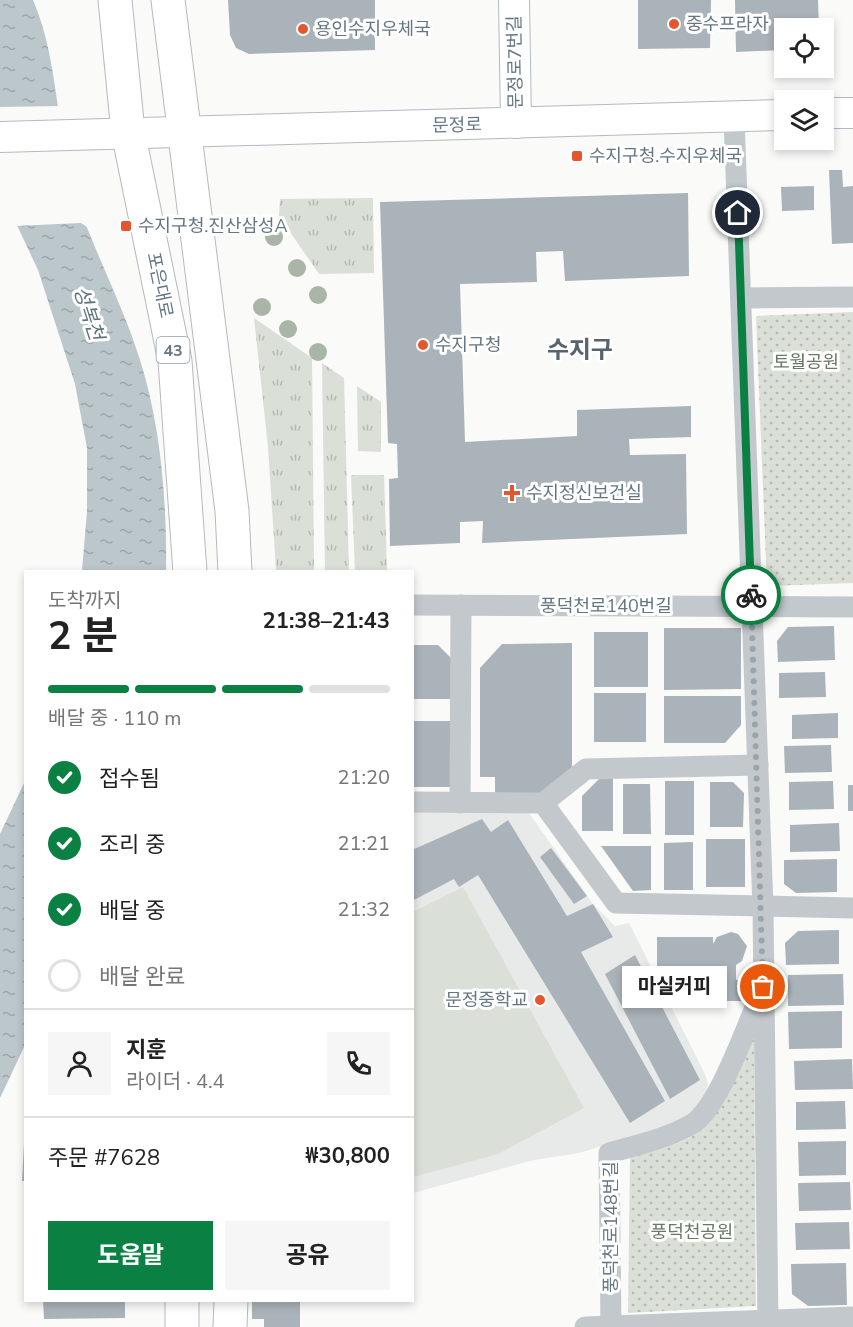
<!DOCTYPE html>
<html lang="ko">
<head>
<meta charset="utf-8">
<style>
	:root { --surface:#fff; --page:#f6f6f6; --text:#222; --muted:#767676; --line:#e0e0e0; --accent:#0b8043 }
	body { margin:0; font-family:"Nunito Sans","Noto Sans KR",sans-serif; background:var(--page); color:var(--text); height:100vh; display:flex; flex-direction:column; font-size:22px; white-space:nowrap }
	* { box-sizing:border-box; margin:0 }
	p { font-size:20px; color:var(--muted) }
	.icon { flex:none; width:33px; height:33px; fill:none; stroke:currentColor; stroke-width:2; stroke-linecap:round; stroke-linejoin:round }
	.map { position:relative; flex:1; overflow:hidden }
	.drawer { position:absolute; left:24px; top:570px; width:390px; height:732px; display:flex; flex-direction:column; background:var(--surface); border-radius:0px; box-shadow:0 3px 9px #0003 }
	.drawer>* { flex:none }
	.fabs { position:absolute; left:774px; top:18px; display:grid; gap:12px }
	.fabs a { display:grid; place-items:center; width:60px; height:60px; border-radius:0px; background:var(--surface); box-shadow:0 3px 9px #0003; font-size:30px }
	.pin { position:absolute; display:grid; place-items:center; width:51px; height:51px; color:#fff; margin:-26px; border:3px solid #fff; border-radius:50%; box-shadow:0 2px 6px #0007 }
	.courier { position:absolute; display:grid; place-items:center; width:60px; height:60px; margin:-30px; border:4px solid #0b8043; border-radius:50%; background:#fff; color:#222; box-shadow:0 2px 8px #0007 }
	.bubble { position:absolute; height:42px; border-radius:0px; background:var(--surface); box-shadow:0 3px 9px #0003; font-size:20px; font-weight:700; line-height:42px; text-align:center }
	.head em { font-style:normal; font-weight:700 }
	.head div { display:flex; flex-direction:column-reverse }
	.head { display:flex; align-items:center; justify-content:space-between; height:102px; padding:0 24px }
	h1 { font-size:39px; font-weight:700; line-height:45px }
	.bar { display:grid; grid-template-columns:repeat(4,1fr); gap:9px 6px; align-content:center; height:72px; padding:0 24px }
	.bar i { height:8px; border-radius:4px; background:var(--line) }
	.bar .active { background:var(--accent) }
	.bar p { grid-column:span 4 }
	.line { display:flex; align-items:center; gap:15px; padding:0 24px; border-top:2px solid var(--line) }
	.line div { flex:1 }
	.round { display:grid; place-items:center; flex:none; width:63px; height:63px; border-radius:0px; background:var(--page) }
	ol { padding:0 24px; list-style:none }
	li { display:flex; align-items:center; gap:18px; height:66px }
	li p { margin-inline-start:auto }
	li .icon { padding:6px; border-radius:50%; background:var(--accent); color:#fff; stroke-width:4 }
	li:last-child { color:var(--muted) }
	li i { width:33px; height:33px; border:3px solid var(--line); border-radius:50% }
	.primary-button { display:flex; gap:12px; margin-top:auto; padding:12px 24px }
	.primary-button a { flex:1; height:69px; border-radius:0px; background:var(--accent); color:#fff; font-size:24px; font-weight:700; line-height:69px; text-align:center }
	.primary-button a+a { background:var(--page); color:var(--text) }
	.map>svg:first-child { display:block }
	.built { fill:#e8e9e9 }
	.grass { fill:url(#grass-tufts) }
	.park { fill:url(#park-dots) }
	.garden { fill:#dadfd7 }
	.water { fill:url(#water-ripples) }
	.pier { fill:#fafaf8 }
	.building { fill:#aab3b9 }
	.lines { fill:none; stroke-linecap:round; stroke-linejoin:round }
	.secondary-casing { stroke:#b3babf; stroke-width:32 }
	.primary-casing { stroke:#b5babe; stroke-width:35 }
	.street { stroke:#c3c8cc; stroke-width:21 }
	.secondary { stroke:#fff; stroke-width:30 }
	.primary { stroke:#fff; stroke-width:33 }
	.tree { fill:#aab4a7 }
	.done { stroke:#99a4ac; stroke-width:6; stroke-dasharray:0 10.8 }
	.route { stroke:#0b8043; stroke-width:8 }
	.poi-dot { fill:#e4572e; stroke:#fff; stroke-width:2 }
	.labels { text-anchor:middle; stroke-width:6; stroke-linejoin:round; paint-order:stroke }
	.shield { fill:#fff; stroke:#939fa8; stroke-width:1.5 }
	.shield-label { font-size:16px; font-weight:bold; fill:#657683 }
	.poi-label { font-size:18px; fill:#657683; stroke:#fff; text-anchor:start }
	.street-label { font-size:18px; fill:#657683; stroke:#fff }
	.park-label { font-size:18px; fill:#687a64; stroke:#fff }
	.water-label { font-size:20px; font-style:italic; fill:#60757c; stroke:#fff }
	.district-label { font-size:24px; font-weight:bold; fill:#57646e; stroke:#fff }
</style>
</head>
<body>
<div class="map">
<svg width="853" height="1327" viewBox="0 0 853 1327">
	<defs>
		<pattern id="grass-tufts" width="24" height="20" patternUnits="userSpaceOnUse" patternTransform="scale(1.5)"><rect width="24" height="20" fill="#dadfd7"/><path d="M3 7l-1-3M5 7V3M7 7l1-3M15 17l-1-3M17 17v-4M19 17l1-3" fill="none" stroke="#b4b9b4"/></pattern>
		<pattern id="park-dots" width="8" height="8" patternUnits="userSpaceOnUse" patternTransform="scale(1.5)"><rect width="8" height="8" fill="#dadfd7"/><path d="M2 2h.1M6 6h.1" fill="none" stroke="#b4b9b4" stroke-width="1.8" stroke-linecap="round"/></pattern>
		<pattern id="water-ripples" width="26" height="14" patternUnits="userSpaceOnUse" patternTransform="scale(1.5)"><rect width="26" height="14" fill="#bbc7cb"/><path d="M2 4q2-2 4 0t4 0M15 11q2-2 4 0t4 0" fill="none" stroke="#9ca6aa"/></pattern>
	</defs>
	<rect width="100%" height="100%" fill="#fafaf8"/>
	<polygon class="built" points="525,807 593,904 615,926 629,923 705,1074 708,1085 702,1103 673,1125 579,1153 534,1160 413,1193 413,811"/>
	<g class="grass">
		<polygon points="373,198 374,273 319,274 279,216 280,199"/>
		<polygon points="254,318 312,358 314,571 276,570 268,447"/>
		<polygon points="322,363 344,378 349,571 325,571"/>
		<polygon points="357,386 381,402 381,452 358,451"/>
		<polygon points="351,475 384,475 387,571 355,571"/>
	</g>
	<g class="park">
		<polygon points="853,312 853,583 767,586 756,316"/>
		<path d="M754,1029L756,1306L628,1313L630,1158C652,1151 680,1146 699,1132C724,1114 741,1057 754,1029Z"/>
	</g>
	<polygon class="garden" points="463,887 584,1108 498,1154 413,1177 413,912"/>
	<g class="water">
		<path d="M0,0H33C60,62 55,136 77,200C95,254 123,305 140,360C161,426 167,503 166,571H82L87,511V448L75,384L38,270L0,189Z"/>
		<polygon points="25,781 25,1045 0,1098 0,834"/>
	</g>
	<polygon class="pier" points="61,106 79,198 94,232 81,223 15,226 0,195 0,107"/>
	<g class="building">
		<polygon points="228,0 375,0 375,50 249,54 236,48 230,35"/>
		<polygon points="638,0 711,0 710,48 638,49"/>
		<polygon points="735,0 818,0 819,28 784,28 784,50 736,52"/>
		<polygon points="829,170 842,170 843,187 853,186 853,243 832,244"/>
		<polygon points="814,186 814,210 782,211 781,187"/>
		<polygon points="688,193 689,276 565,281 563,251 536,252 537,282 460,284 465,442 577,436 577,410 691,406 691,437 629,439 630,455 686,454 687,534 482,543 483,521 460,522 460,543 390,546 389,479 398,478 397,444 388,443 380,202"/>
		<polygon points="834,626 835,660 778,662 777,641 788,627"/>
		<polygon points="664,628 741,628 741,689 664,690"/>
		<rect x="594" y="632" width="54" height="55"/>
		<polygon points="572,643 572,769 549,794 495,794 495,777 480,777 480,668 502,644"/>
		<polygon points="412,645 438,645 453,660 453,699 412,699"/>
		<polygon points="825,672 826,697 779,698 779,673"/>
		<rect x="594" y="693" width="52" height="49"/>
		<polygon points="664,696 741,696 741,725 725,743 664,743"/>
		<polygon points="838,713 838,738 792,739 792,715"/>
		<rect x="412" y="721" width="39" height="66"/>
		<polygon points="831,745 832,772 785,773 784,746"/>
		<polygon points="613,778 613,831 582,831 582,796 599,779"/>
		<rect x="665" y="781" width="29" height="54"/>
		<polygon points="833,781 834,809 789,810 789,782"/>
		<polygon points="710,782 733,782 744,793 743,827 710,827"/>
		<polygon points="623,784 650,784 651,834 623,834"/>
		<rect x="848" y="785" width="5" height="26"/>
		<polygon points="482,819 491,832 508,820 567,916 593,904 613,937 581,952 665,1101 630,1123 478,875 459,887 454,879 412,901 412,850"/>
		<polygon points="839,823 840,851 790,852 790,825"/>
		<rect x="706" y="839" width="39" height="48"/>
		<polygon points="693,842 693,890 664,890 664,843"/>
		<polygon points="601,846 651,846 651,890 633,891"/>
		<polygon points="551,848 587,896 574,904 540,857"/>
		<polygon points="837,859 837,892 796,893 784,884 784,860"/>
		<polygon points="839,930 839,964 786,965 785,943 798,931"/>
		<polygon points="731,932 738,934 747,946 742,961 736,965 736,980 745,980 745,1001 708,1001 708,982 657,983 657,937 713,937 713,944 717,937"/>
		<polygon points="635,955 700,1080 670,1099 605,974"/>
		<polygon points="843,974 844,1005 788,1006 788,975"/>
		<polygon points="842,1011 842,1048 789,1049 788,1012"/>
		<polygon points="852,1059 853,1089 795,1090 794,1061"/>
		<polygon points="845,1101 846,1129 796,1130 796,1102"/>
		<polygon points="846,1141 846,1175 799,1176 798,1142"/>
		<polygon points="24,1144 26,1144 26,1181 22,1181"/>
		<polygon points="850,1182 851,1210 799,1211 798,1183"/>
		<polygon points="849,1222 850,1249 796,1250 795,1223"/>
		<polygon points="846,1263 847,1305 808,1306 792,1294 791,1264"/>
		<polygon points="43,1300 125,1300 125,1318 44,1319"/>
		<polygon points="252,1300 300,1300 300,1327 264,1327 264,1319 252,1319"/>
	</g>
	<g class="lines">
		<g class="secondary-casing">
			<g id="secondary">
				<polyline points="514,0 516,123"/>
				<polyline points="824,113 853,113"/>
				<polyline points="0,137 784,115"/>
			</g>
		</g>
		<g class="primary-casing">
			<g id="primary">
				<polyline points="115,0 128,132 175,361 190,572"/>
				<polyline points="168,0 232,511 235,572"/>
				<polyline points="182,1327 182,1300"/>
				<polyline points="230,1327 231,1300"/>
			</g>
		</g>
		<g class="street">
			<polyline points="734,118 763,908 768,1327"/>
			<polyline points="741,298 853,297"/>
			<polyline points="412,605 853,607"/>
			<polyline points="412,802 543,803 616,903 853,908"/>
			<polyline points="460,803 461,605"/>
			<polyline points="543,803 586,769 758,765"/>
			<polyline points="585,1327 853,1317"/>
			<path d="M611,1327L609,1153C637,1145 667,1139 692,1124C719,1108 747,1024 761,994"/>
		</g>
		<use href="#secondary" class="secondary"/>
		<use href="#primary" class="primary"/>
	</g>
	<g class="tree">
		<circle cx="274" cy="237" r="9"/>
		<circle cx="297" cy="268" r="9"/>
		<circle cx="318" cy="295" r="9"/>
		<circle cx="262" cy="307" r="9"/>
		<circle cx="288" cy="329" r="9"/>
		<circle cx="318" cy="352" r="9"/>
	</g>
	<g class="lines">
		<polyline class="done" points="751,595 763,987"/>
		<polyline class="route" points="738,213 751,595"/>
	</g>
	<g class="poi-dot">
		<circle cx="674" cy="24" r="6"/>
		<circle cx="303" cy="29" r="6"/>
		<rect x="571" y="150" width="12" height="12" rx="3"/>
		<rect x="120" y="220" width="12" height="12" rx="3"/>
		<circle cx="423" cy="345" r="6"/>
		<path d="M509 484h6v6h6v6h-6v6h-6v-6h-6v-6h6z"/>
		<circle cx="540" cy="1000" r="6"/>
	</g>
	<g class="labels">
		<rect class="shield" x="156.5" y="337" width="33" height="26" rx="4.5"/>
		<g class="shield-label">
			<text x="173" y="356">43</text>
		</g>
		<g class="poi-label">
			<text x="686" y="30">중수프라자</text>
			<text x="315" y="35">용인수지우체국</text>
			<text x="589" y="162">수지구청.수지우체국</text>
			<text x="138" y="232">수지구청.진산삼성A</text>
			<text x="435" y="351">수지구청</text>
			<text x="526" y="499">수지정신보건실</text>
			<text x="528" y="1006" text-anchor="end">문정중학교</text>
		</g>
		<g class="street-label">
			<text transform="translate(515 62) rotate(-91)" y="6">문정로7번길</text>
			<text transform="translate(457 125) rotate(-1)" y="6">문정로</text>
			<text transform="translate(160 285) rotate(78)" y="6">포은대로</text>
			<text x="606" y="612">풍덕천로140번길</text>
			<text transform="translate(611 1227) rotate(-90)" y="6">풍덕천로148번길</text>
		</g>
		<g class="park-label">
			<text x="806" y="368">토월공원</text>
			<text x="692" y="1238">풍덕천공원</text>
		</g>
		<g class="water-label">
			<text transform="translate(89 313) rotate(72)" y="7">성복천</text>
		</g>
		<g class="district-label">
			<text x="580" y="358">수지구</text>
		</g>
	</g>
</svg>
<div class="fabs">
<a><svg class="icon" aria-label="locate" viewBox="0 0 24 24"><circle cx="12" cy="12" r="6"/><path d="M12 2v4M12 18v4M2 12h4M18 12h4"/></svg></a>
<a><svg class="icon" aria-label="layers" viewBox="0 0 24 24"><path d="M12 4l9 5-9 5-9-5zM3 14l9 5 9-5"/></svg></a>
</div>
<div class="pin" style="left:763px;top:987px;background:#ea580c"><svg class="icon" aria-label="bag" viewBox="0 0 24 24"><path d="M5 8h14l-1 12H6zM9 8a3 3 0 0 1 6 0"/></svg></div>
<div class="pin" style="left:738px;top:213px;background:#1f2937"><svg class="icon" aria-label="home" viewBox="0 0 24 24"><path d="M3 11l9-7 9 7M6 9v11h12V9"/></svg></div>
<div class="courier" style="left:751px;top:595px"><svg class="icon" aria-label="bike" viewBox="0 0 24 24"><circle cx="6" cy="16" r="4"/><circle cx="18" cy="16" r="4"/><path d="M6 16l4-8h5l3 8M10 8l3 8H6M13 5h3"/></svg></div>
<div class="bubble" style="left:622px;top:966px;width:105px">마실커피</div>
<section class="drawer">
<div class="head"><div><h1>2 분</h1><p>도착까지</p></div><em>21:38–21:43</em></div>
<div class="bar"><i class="active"></i><i class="active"></i><i class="active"></i><i></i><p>배달 중 · 110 m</p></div>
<ol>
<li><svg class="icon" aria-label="check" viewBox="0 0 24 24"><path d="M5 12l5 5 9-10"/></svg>접수됨<p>21:20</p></li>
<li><svg class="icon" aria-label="check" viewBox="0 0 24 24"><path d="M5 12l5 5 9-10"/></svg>조리 중<p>21:21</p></li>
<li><svg class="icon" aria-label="check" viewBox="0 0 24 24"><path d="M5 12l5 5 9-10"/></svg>배달 중<p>21:32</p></li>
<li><i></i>배달 완료</li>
</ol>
<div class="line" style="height:108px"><a class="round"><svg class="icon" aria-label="person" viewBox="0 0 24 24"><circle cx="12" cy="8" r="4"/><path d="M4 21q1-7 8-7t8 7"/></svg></a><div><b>지훈</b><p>라이더 · 4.4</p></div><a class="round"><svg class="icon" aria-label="phone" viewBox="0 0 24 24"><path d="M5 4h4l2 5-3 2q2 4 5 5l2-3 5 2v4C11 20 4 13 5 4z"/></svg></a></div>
<div class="line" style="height:78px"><div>주문 #7628</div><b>₩30,800</b></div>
<div class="primary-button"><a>도움말</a><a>공유</a></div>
</section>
</div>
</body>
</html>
